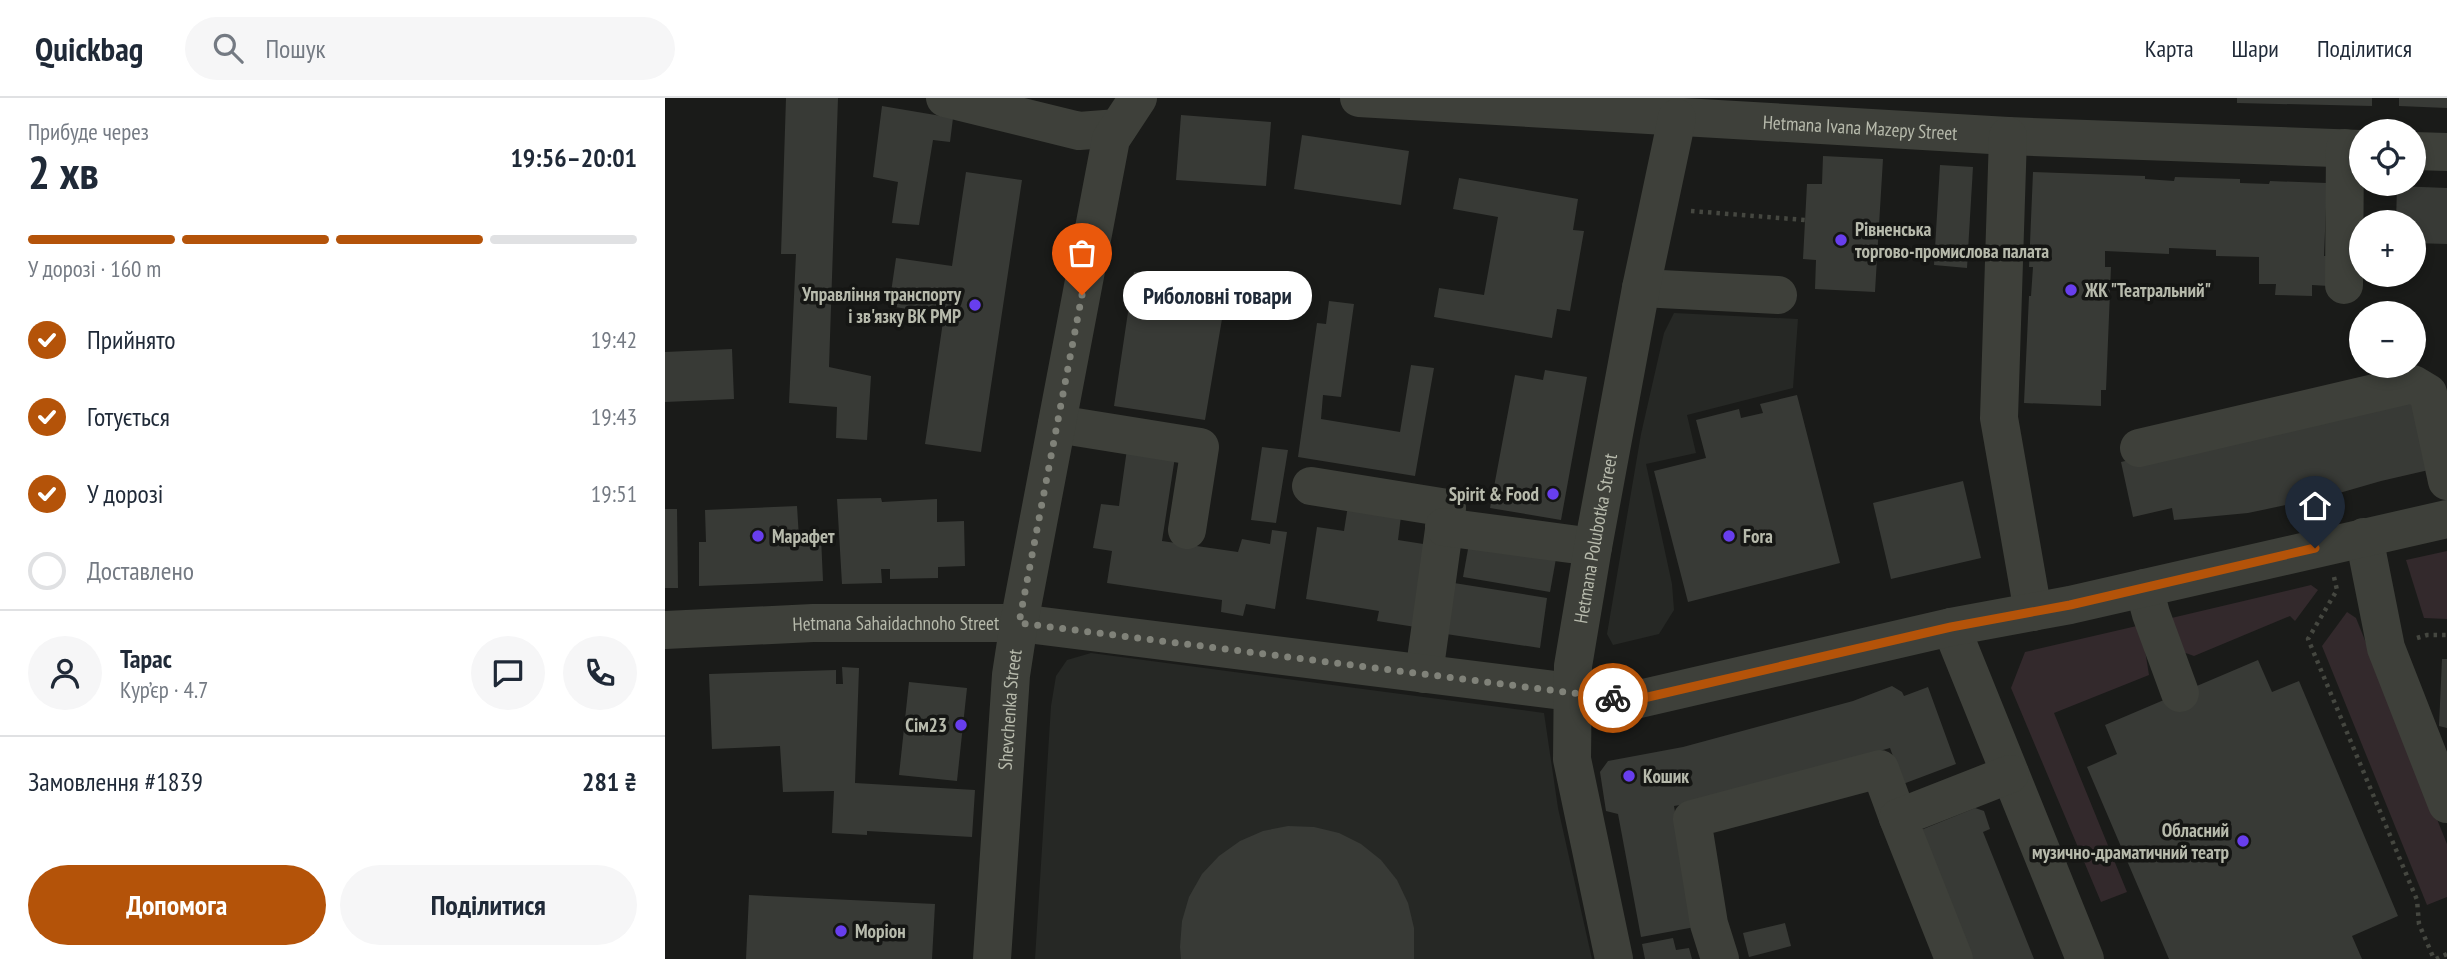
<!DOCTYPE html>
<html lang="uk">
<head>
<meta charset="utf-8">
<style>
	:root { --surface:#fff; --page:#f6f6f7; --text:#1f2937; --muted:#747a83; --line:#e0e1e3; --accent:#b45309 }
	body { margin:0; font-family:"PT Sans Narrow",sans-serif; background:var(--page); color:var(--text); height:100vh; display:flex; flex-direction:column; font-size:26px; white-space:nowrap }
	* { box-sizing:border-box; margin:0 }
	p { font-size:23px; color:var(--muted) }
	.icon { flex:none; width:38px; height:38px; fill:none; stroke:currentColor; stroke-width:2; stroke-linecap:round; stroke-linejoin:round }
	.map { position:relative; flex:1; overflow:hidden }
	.details { display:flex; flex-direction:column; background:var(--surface); width:665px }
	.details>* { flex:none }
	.fabs { position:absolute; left:1684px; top:21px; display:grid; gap:14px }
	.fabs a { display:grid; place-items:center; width:77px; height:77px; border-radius:50%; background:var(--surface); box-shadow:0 4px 10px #0003; font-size:35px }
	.pin { position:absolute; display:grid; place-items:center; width:60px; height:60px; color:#fff; margin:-72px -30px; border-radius:50% 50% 50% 0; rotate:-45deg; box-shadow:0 0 7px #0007 }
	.pin .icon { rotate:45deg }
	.courier { position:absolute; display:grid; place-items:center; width:70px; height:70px; margin:-35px; border:5px solid #b45309; border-radius:50%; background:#fff; color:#222; box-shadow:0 2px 9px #0007 }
	.bubble { position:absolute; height:49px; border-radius:24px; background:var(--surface); box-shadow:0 4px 10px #0003; font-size:23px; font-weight:800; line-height:49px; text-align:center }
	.head em { font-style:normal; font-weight:800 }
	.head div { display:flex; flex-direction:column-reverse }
	.head { display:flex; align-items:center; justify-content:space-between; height:119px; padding:0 28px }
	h1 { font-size:46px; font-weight:800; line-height:52px }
	.bar { display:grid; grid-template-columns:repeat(4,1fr); gap:10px 7px; align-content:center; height:84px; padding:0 28px }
	.bar i { height:9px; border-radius:5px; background:var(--line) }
	.bar .selected { background:var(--accent) }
	.bar p { grid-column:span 4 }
	.line { display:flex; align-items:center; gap:18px; padding:0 28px; border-top:2px solid var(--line) }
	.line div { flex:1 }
	.round { display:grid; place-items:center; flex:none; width:74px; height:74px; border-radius:37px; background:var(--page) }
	ol { padding:0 28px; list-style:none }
	li { display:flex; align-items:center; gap:21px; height:77px }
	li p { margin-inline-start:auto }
	li .icon { padding:7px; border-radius:50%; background:var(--accent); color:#fff; stroke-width:4 }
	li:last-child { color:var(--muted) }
	li i { width:38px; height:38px; border:4px solid var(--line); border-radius:50% }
	.button { display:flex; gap:14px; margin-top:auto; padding:14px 28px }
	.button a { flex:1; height:80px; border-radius:42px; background:var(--accent); color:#fff; font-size:28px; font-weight:800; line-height:80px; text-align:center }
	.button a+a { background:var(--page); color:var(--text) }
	header { display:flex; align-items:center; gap:42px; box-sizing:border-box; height:98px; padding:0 35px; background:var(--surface); border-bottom:2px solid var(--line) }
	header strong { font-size:33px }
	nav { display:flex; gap:38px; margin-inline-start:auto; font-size:24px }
	.search { width:490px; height:63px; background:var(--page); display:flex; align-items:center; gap:18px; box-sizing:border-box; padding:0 24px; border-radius:38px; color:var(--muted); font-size:26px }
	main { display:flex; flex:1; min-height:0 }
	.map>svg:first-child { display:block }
	.built { fill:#262825 }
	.green { fill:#33292c }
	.building { fill:#383a36 }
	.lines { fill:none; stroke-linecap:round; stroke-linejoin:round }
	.path { stroke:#454740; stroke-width:4.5; stroke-dasharray:3.5 5; stroke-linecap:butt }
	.minor { stroke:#3e403a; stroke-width:38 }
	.done { stroke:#808279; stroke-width:7; stroke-dasharray:0 12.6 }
	.route { stroke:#b45309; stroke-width:9 }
	.poi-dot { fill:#683eee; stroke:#151614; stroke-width:2.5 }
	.labels { text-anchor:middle; stroke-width:7; stroke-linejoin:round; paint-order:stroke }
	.street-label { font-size:19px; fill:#b7baac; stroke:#151614 }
	.poi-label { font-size:19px; font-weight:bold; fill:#b7baac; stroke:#151614; text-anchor:start }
</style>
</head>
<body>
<header>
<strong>Quickbag</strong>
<div class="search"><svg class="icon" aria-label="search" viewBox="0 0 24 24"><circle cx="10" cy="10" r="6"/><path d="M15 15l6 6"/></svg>Пошук</div>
<nav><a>Карта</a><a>Шари</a><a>Поділитися</a></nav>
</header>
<main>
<section class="details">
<div class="head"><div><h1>2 хв</h1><p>Прибуде через</p></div><em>19:56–20:01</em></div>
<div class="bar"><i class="selected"></i><i class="selected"></i><i class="selected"></i><i></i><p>У дорозі · 160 m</p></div>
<ol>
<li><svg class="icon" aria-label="check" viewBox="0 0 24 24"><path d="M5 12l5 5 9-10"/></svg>Прийнято<p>19:42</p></li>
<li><svg class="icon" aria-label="check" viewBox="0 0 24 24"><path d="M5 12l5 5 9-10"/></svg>Готується<p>19:43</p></li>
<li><svg class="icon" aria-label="check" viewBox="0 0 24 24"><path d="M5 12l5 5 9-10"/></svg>У дорозі<p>19:51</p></li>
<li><i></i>Доставлено</li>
</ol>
<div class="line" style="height:126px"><a class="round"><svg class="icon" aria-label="person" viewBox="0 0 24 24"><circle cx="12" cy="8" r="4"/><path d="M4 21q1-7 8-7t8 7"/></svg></a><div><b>Тарас</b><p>Кур’єр · 4.7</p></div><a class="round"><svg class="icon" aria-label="chat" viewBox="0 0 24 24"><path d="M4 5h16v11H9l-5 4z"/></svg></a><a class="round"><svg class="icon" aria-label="phone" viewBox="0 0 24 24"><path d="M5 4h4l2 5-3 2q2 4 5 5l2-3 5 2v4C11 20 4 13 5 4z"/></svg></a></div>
<div class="line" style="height:91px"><div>Замовлення #1839</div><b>281 ₴</b></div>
<div class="button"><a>Допомога</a><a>Поділитися</a></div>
</section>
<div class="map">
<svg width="1782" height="861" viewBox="0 0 1782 861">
	<rect width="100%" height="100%" fill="#1a1b19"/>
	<g class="built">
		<polygon points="1009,215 1133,221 1128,290 1022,317 1031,355 981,366 1007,486 1009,512 994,536 948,547 942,536 976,336 999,235"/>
		<polygon points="426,555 879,615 893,710 927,861 370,861 386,608 391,578 402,562"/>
	</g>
	<g class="green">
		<polygon points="1782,453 1782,521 1759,520 1741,462"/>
		<polygon points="1646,487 1653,492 1630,523 1625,518 1529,558 1515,553 1498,522"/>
		<polygon points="1682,514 1691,520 1782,746 1782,799 1762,807 1657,548"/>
		<polygon points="1476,527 1484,577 1389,615 1462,794 1436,804 1346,590 1360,554"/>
	</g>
	<g class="building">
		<polygon points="121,0 173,0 164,269 206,278 202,342 171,340 172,309 124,305 131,156 116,156"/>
		<polygon points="1572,0 1707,0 1707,8 1572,5"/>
		<polygon points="1734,0 1782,0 1782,10 1734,8"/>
		<polygon points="217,8 288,20 285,44 268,42 254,127 227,125 233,84 208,79"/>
		<polygon points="516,17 606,24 601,88 511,82"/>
		<polygon points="637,37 744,53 736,107 629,91"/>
		<polygon points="1158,58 1218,61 1210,194 1150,191 1151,162 1138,161 1142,86 1157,86"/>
		<polygon points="1275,67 1308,69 1302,170 1269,167"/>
		<polygon points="301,74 357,82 316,354 260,346 279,217 224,208 231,160 287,168"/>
		<polygon points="1368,74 1480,78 1480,81 1509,83 1510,79 1575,81 1575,85 1604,86 1605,83 1662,85 1659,158 1666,158 1664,188 1647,187 1647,198 1610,197 1611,186 1594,186 1594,159 1551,158 1551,152 1504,150 1504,156 1440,153 1440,169 1446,169 1441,292 1436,292 1436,308 1359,305 1364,198 1366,198 1368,169 1364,169"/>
		<polygon points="794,80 913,101 908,132 919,133 905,213 892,211 887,240 769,219 774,190 819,197 833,119 788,111"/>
		<polygon points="1732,88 1782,90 1782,146 1748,145 1748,124 1731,124"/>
		<polygon points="469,174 525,182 521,209 558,215 540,322 449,308"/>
		<polygon points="664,203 689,206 676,299 658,297 656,321 735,334 746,267 769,270 750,378 633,359 652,225 661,226"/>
		<polygon points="67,251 69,301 0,304 0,254"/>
		<polygon points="880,272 922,279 896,422 825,410 850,277 878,282"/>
		<polygon points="1750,296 1768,371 1716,383 1664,398 1583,415 1509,422 1507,410 1468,419 1456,364"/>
		<polygon points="1132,297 1175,465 1023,504 989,373 1041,360 1031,322 1074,311 1076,320 1098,315 1095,306"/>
		<polygon points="597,349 623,352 611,425 586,422"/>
		<polygon points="462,351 510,359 497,443 573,454 577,441 605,446 607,432 622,434 610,511 581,506 578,518 556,514 557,502 442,485 447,453 428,450 436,406 454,408"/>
		<polygon points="1298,383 1316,460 1226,481 1208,405"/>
		<polygon points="216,400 217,404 272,401 272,424 299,423 300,468 273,469 273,480 225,481 225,471 216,471 217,485 177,486 172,401"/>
		<polygon points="684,401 737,410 733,442 771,448 757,530 712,523 714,513 641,501 652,429 679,433"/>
		<polygon points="132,408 134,440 156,439 158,483 34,488 34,444 41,444 40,412"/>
		<polygon points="0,411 12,411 13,490 0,490"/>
		<polygon points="805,440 892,455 885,494 798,479"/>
		<polygon points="789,485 882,500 875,550 781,536"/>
		<polygon points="1777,561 1782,561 1782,630 1774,628"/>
		<polygon points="1593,562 1607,594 1634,583 1733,818 1687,838 1697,861 1504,861 1422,669 1452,656 1440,627"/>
		<polygon points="177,569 194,570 190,685 310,692 307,739 202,733 202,737 167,735 169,693 118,694 115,648 47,651 44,576 171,572 171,586 178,586"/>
		<polygon points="244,584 302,590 292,683 234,677"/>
		<polygon points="1227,588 1237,594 1239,598 1263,589 1291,666 1238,686 1225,650 1044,702 1009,708 1030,829 976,839 953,716 941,713 935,674 943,663 1018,649 1188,603"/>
		<polygon points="1310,710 1319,713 1325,731 1318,734 1369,861 1302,861 1251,734"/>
		<polygon points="623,728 649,729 674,735 696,746 716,762 732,782 743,805 749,830 749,861 516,861 515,849 517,823 524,799 537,776 554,758 575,743 598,733"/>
		<polygon points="84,797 270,806 267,861 81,861"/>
		<polygon points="1120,825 1126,848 1084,859 1078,835"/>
		<polygon points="1008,840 1011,852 1024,850 1027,861 980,861 977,846"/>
	</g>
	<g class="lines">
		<g class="path">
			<polyline points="1026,113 1140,122"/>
			<polyline points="1669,479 1672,492 1643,541 1752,802 1754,826 1769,861"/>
			<polyline points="1752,540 1762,537 1782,537"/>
			<polyline points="1771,861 1782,856"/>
		</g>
		<g class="minor">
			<polyline points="280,0 414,33 453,30"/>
			<path id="s1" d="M694,0L1343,38L1696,51"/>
			<polyline points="1343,38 1334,320 1368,514"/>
			<polyline points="1748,53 1782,54"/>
			<polyline points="1679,187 1680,50"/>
			<polyline points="976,190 1113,197"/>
			<polyline points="392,326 535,349 522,432"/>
			<polyline points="1474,350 1748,286 1763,295 1782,383"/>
			<polyline points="646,388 782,410 759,576"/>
			<polyline points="779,429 928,449"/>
			<polyline points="1699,439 1721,550 1782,706"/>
			<polyline points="1479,490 1486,516 1515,595"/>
			<polyline points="1286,529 1420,861"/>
			<path id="s2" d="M0,532L148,525H354L970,602L1286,529L1405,507L1782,421"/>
			<path id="s3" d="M327,861L346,577L354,525L446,41L473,0"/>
			<path id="s4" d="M949,861L907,661L908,568L928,449L976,190L1012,20"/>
			<polyline points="1055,861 1044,826 1027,721 1215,671 1233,720"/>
			<polyline points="1289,861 1233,720 1345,676"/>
		</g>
	</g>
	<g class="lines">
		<polyline class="done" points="417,197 354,525 948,600"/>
		<polyline class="route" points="948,600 970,602 1286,529 1405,507 1650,450"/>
	</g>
	<g class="poi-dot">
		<circle cx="1176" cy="142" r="7"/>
		<circle cx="1406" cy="192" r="7"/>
		<circle cx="310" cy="207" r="7"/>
		<circle cx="888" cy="396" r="7"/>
		<circle cx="93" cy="438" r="7"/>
		<circle cx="1064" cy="438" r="7"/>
		<circle cx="296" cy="627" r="7"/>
		<circle cx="964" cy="678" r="7"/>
		<circle cx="1578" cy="743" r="7"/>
		<circle cx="176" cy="833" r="7"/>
	</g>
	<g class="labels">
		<g class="street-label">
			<text dy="7" stroke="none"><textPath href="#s1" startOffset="502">Hetmana Ivana Mazepy Street</textPath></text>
			<text dy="7" stroke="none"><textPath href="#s4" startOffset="427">Hetmana Polubotka Street</textPath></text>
			<text dy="7" stroke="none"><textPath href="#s2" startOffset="231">Hetmana Sahaidachnoho Street</textPath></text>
			<text dy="7" stroke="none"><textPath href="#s3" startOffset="250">Shevchenka Street</textPath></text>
		</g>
		<g class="poi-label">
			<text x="1190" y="138">Рівненська<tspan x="1190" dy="22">торгово-промислова палата</tspan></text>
			<text x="1420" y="199">ЖК "Театральний"</text>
			<text x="296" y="203" text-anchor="end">Управління транспорту<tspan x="296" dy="22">і зв'язку ВК РМР</tspan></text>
			<text x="874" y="403" text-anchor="end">Spirit &amp; Food</text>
			<text x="107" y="445">Марафет</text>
			<text x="1078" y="445">Fora</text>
			<text x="282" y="634" text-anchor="end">Сім23</text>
			<text x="978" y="685">Кошик</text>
			<text x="1564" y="739" text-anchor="end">Обласний<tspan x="1564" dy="22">музично-драматичний театр</tspan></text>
			<text x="190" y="840">Моріон</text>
		</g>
	</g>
</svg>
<div class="fabs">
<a><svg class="icon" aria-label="locate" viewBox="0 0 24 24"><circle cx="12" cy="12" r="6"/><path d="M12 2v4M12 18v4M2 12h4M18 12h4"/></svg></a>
<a>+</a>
<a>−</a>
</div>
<div class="pin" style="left:417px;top:197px;background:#ea580c"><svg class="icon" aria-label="bag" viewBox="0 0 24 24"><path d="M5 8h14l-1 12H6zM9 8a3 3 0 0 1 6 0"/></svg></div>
<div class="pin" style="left:1650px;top:450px;background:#1f2937"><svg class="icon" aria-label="home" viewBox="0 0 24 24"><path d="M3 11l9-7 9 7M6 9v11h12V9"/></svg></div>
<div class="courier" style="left:948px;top:600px"><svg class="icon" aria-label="bike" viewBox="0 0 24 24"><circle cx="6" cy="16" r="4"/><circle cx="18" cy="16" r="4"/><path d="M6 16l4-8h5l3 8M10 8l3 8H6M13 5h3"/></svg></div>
<div class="bubble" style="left:458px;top:173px;width:189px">Риболовні товари</div>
</div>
</main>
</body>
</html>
